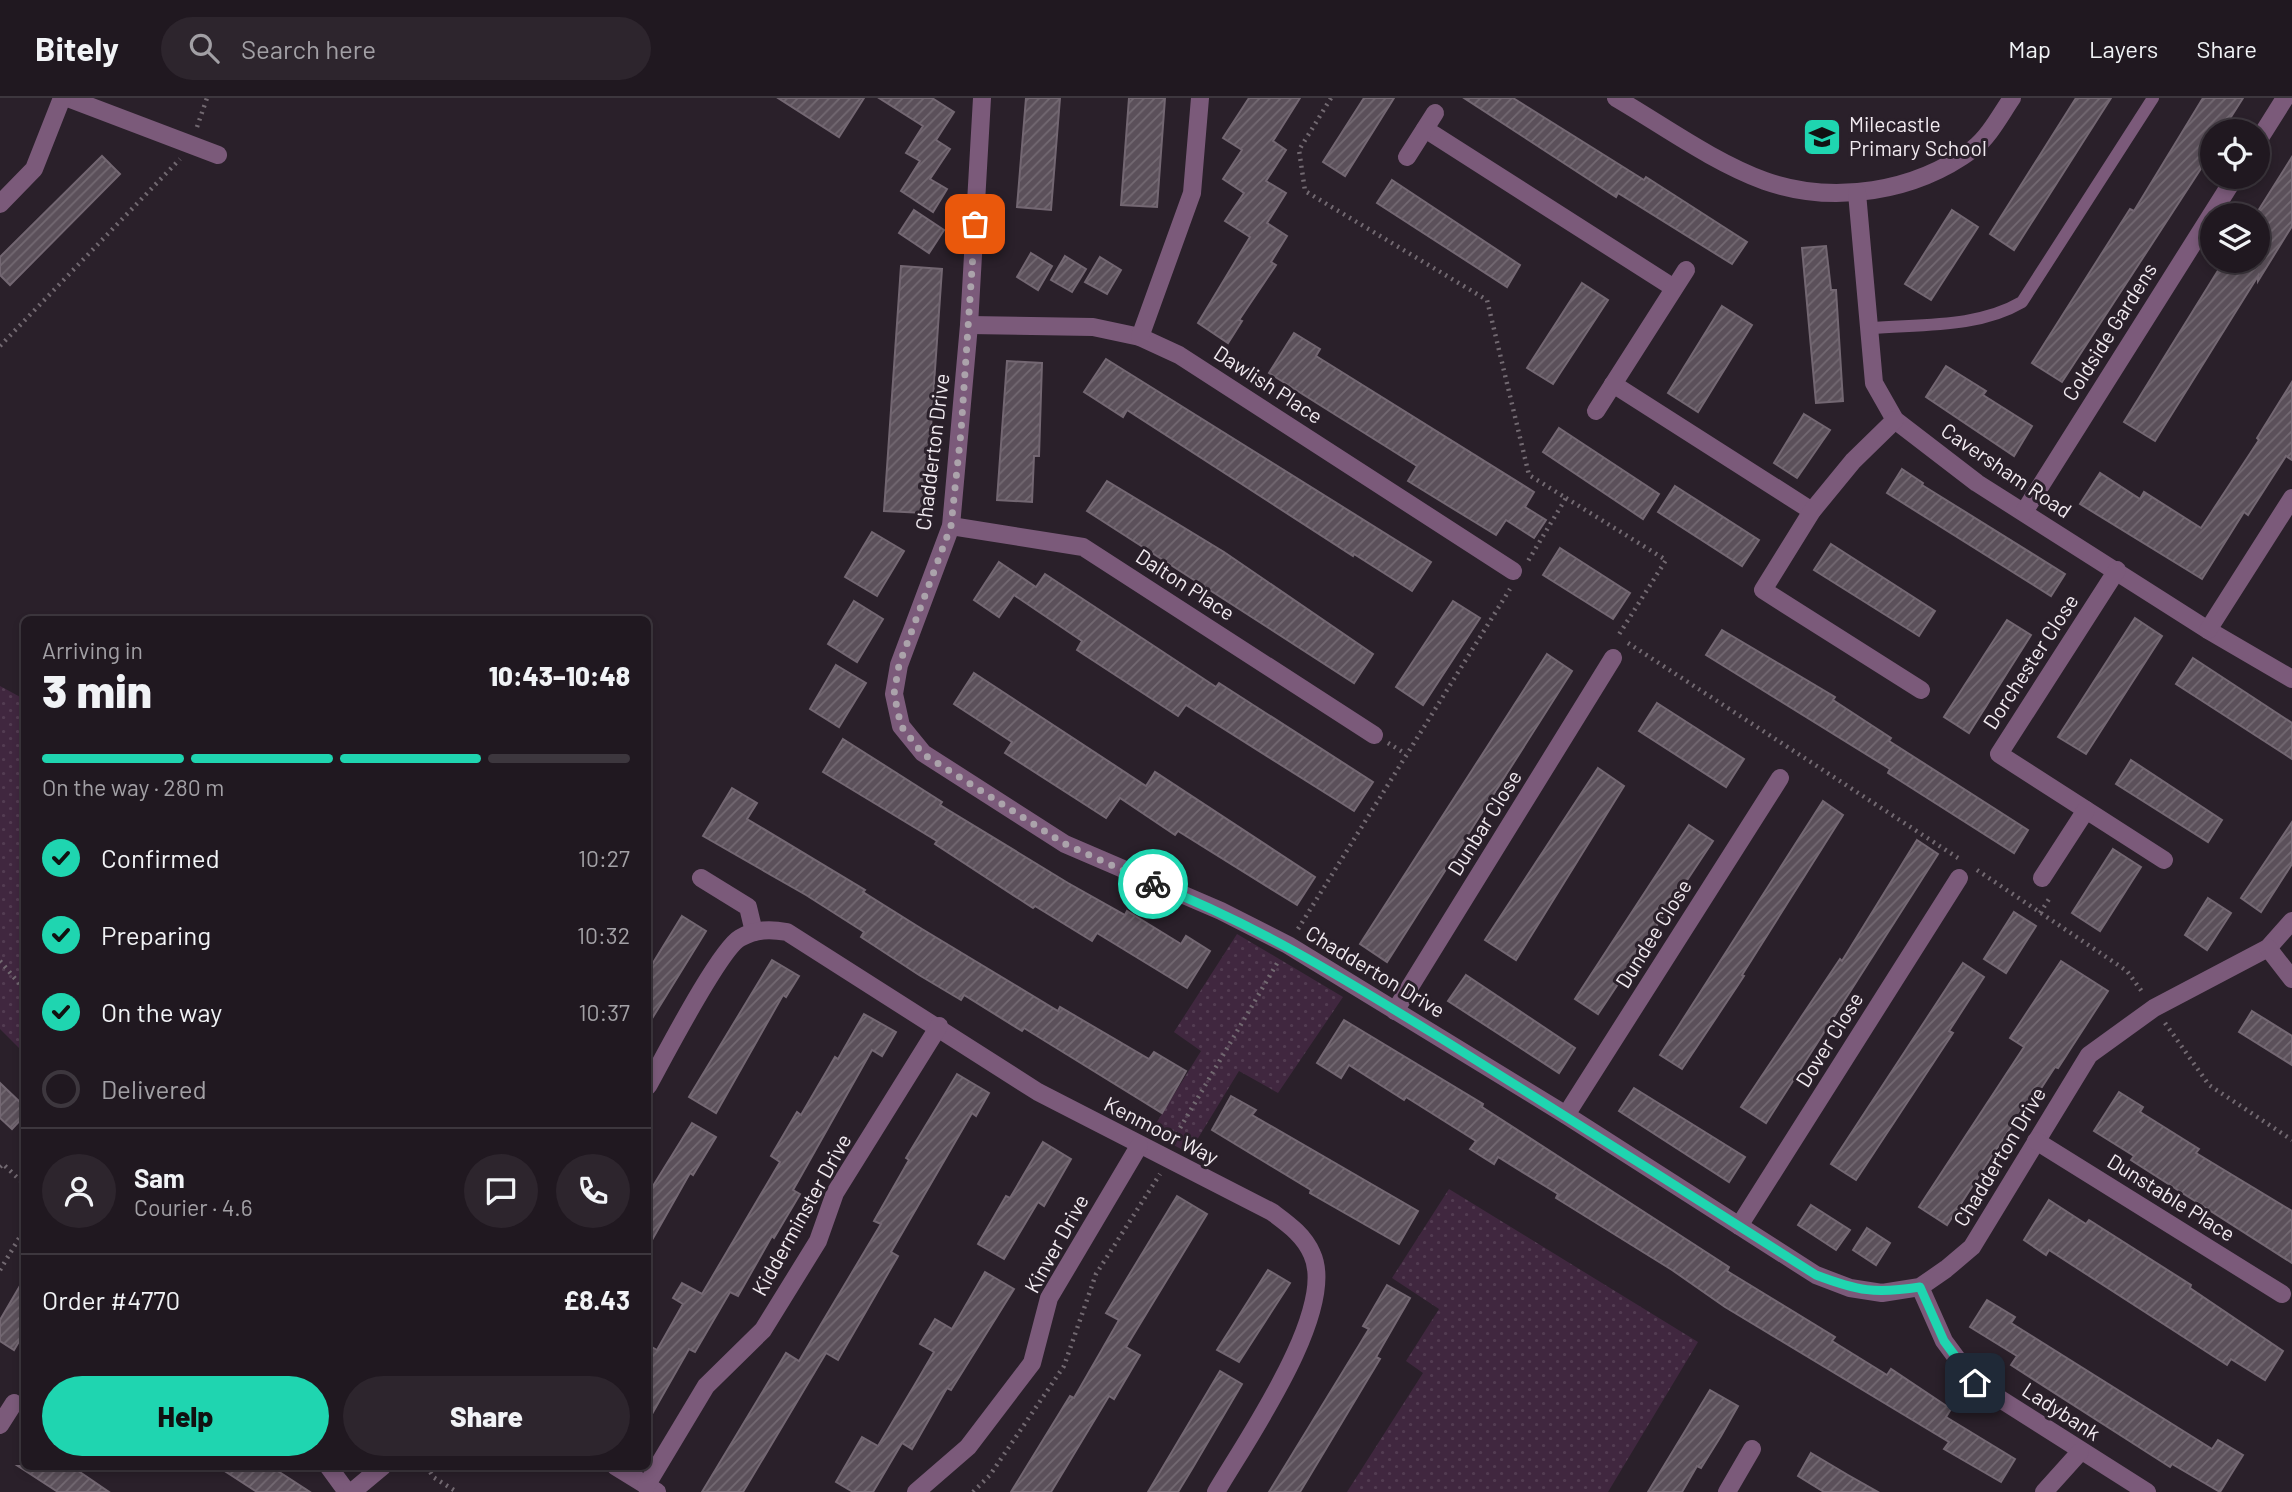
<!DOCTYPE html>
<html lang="en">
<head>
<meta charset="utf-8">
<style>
	:root { --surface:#201820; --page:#2d252d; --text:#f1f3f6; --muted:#a2a0a5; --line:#3d373e; --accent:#1fd5b0 }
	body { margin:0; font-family:Barlow,sans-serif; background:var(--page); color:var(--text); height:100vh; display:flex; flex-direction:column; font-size:26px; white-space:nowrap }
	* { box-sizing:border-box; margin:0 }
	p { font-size:23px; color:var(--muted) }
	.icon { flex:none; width:38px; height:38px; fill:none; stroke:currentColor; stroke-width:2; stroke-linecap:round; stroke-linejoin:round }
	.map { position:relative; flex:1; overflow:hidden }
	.panel { position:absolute; left:21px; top:518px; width:630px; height:854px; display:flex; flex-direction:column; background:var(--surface); border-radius:10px; box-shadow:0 4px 10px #0003,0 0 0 2px var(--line) }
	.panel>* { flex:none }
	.buttons { position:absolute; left:2200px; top:21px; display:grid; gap:14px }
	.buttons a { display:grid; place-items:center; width:70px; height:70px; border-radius:50%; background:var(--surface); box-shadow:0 4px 10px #0003,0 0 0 2px var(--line); font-size:35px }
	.pin { position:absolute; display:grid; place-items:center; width:60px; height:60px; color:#fff; margin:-30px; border-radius:14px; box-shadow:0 4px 10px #0006 }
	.courier { position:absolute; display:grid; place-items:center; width:70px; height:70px; margin:-35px; border:5px solid #1fd5b0; border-radius:50%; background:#fff; color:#222; box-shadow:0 2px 9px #0007 }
	.headline em { font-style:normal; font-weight:800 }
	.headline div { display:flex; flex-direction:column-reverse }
	.headline { display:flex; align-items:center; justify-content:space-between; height:119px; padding:0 21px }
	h1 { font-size:46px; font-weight:800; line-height:52px }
	.bar { display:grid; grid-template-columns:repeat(4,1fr); gap:10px 7px; align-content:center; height:84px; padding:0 21px }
	.bar i { height:9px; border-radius:5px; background:var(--line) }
	.bar .selected { background:var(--accent) }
	.bar p { grid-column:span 4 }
	.line { display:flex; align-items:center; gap:18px; padding:0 21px; border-top:2px solid var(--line) }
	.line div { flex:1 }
	.round { display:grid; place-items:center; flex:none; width:74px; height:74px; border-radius:37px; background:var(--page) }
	ol { padding:0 21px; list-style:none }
	li { display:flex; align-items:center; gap:21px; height:77px }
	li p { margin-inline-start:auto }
	li .icon { padding:7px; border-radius:50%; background:var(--accent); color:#111; stroke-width:4 }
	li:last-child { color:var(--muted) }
	li i { width:38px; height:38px; border:4px solid var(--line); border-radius:50% }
	.action { display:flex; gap:14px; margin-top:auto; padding:14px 21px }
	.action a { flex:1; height:80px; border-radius:42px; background:var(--accent); color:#111; font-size:28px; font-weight:800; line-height:80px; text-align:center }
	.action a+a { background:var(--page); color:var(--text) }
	header { display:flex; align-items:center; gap:42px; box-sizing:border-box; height:98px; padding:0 35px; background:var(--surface); border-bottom:2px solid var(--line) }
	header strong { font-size:33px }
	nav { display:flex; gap:38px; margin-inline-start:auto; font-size:24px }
	.search { width:490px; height:63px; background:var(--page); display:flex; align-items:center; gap:18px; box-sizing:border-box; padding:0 24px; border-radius:38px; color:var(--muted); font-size:26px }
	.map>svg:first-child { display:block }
	.grass { fill:url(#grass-dots) }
	.building { fill:url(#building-hatch); stroke:#736772; stroke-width:2 }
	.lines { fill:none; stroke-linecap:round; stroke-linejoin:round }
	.path { stroke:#726971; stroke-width:4.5; stroke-dasharray:2 5; stroke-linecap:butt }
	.service { stroke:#7b5a7a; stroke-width:12 }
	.minor { stroke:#7b5a7a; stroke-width:18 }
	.done { stroke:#aba3ab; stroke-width:7; stroke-dasharray:0 12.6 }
	.route { stroke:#1fd5b0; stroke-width:9 }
	.labels { text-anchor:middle; stroke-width:6; stroke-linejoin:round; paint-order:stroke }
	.poi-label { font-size:21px; fill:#f1eaf0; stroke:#2a202a; text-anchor:start }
	.street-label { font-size:21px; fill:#f1eaf0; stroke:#2a202a }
</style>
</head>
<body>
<header>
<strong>Bitely</strong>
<div class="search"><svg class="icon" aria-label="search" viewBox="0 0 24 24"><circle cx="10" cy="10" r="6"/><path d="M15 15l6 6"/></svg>Search here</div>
<nav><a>Map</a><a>Layers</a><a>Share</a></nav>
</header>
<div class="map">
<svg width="2292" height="1394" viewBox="0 0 2292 1394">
	<defs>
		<pattern id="grass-dots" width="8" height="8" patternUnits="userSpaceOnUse" patternTransform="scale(1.75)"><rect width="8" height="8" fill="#40273f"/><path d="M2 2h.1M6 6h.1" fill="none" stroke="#533c52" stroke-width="1.8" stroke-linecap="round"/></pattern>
		<pattern id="building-hatch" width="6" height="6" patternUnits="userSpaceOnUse" patternTransform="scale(1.75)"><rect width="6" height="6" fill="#5b505a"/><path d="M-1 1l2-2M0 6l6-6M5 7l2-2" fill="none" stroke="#736972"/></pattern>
	</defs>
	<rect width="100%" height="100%" fill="#2a202a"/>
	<g class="grass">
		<polygon points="0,588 24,601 24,955 0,931"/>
		<polygon points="1237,836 1343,899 1278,995 1239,973 1189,1055 1150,1035 1201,953 1174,934"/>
		<polygon points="1449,1091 1698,1244 1608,1394 1347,1394 1423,1275 1406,1263 1439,1211 1392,1180"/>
	</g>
	<g class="building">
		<polygon points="778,0 864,0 839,39"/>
		<polygon points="879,0 932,0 954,14 936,42 950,51 930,81 947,91 933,114 901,93 920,63 906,55 923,28"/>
		<polygon points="1026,0 1060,0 1051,112 1017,109"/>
		<polygon points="1129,0 1165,0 1157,109 1121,107"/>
		<polygon points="1249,0 1300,0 1273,43 1286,52 1266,83 1286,95 1267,125 1287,138 1271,164 1276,167 1239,222 1242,223 1228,245 1198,225 1250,139 1225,123 1244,95 1223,81 1242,52 1223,40"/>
		<polygon points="1364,0 1394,0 1345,78 1323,64"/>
		<polygon points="1464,0 1513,0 1644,82 1646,79 1747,144 1732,166 1618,95 1616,99"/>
		<polygon points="2076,0 2111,0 2014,152 1990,136"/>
		<polygon points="2203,0 2243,0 2222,33 2212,33 2212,50 2200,72 2062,284 2032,265 2130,111 2134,113"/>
		<polygon points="102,58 120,76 10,187 0,177 0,159"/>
		<polygon points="2292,59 2292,128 2258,183 2258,178 2155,343 2124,324 2224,163 2258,163 2258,113"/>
		<polygon points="1392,82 1520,167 1507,189 1377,105"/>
		<polygon points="914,112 944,132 929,155 899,135"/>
		<polygon points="1952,112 1978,129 1931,202 1905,186"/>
		<polygon points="1826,148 1831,192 1836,192 1843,303 1816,305 1802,150"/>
		<polygon points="1031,155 1052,168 1038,192 1017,179"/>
		<polygon points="1065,158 1086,171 1072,194 1051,182"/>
		<polygon points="1100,159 1121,172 1107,196 1085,184"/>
		<polygon points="901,168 942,171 925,415 884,413"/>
		<polygon points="1582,185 1608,202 1553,286 1527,270"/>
		<polygon points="1722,208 1752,227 1698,314 1668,295"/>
		<polygon points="1294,235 1320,251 1316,258 1534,394 1525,409 1546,422 1534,440 1506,422 1496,437 1408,383 1417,368 1269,275"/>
		<polygon points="1106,261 1431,464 1412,493 1354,456 1353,458 1127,312 1123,319 1084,294"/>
		<polygon points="1007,263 1042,265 1039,358 1034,358 1032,404 997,402"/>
		<polygon points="1946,268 1986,293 1983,297 2032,328 2014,358 1926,299"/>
		<polygon points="2292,284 2292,362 2286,358 2248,417 2244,414 2202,481 2080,406 2100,375 2140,401 2144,394 2201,430 2259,342 2257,340"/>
		<polygon points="1804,316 1830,332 1797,380 1774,365"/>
		<polygon points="1559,330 1659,396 1643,421 1543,354"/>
		<polygon points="1902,371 1923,385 1922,387 2065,476 2051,498 1887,395"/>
		<polygon points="1107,383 1224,454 1373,556 1354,585 1087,413"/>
		<polygon points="1675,388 1759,442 1742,468 1658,414"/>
		<polygon points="872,434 904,453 877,498 845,479"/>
		<polygon points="1831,446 1935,513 1919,538 1814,472"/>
		<polygon points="1560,450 1630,495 1613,521 1543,477"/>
		<polygon points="999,464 1036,489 1045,476 1216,589 1219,585 1373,684 1354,713 1186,607 1178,618 1077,552 1082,543 1014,497 999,519 974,502"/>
		<polygon points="854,503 883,521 857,564 828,546"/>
		<polygon points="1453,503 1480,520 1423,607 1396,589"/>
		<polygon points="2135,520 2162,538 2086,656 2058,639"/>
		<polygon points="2007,522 2031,537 1969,635 1944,619"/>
		<polygon points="1722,532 1835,599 1833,602 1891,640 1889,643 2028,732 2014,755 1888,675 1890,671 1706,557"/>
		<polygon points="1547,556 1572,573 1387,864 1360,846"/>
		<polygon points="2193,560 2292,625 2292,661 2176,586"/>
		<polygon points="836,567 866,585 839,629 810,611"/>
		<polygon points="974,575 1146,688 1155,674 1315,779 1297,807 1178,733 1175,737 1120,700 1106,720 1005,655 1012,644 954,606"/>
		<polygon points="1657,605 1744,661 1726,689 1639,633"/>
		<polygon points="843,641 942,704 940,707 1068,785 1125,817 1127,813 1181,846 1186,838 1210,853 1187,890 1097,835 1092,843 1035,808 1033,810 935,746 937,743 823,674"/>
		<polygon points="2131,662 2222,722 2208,744 2116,686"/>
		<polygon points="1598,670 1624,688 1516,862 1485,842"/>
		<polygon points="732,690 757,705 747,721 865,792 863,794 922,831 1058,913 1060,909 1149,961 1154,954 1186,973 1162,1015 1024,930 1022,933 964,897 961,902 919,877 861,839 864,834 806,797 703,738"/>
		<polygon points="1823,703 1843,717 1742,877 1744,878 1682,971 1660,957"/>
		<polygon points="2292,724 2292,766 2261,814 2241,800"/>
		<polygon points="1689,727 1713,743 1598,916 1575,901"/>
		<polygon points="1917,742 1938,756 1766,1025 1741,1009 1840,861 1842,863"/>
		<polygon points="2113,751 2141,769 2100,833 2072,815"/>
		<polygon points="2208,800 2231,815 2207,852 2185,837"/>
		<polygon points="2014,814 2036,828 2006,875 1984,861"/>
		<polygon points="682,818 706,833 648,927 648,873"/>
		<polygon points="772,862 799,878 786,899 783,897 716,1015 689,999"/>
		<polygon points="2061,863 2108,893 2058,970 2055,969 2025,1015 2022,1012 1947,1127 1919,1109 2024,949 2010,940"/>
		<polygon points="1963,865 1984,879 1949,933 1953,935 1856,1082 1831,1066"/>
		<polygon points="1466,877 1575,950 1559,975 1448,903"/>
		<polygon points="2252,913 2292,938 2292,967 2239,934"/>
		<polygon points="864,916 896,934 882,958 872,952 793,1092 800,1096 774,1140 772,1138 738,1198 730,1194 695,1254 689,1251 648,1323 648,1247 657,1252 683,1206 673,1200 682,1185 702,1196 780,1064 771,1058 797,1014 801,1017 835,959 838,961"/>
		<polygon points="1344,922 1483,1006 1482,1009 1729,1169 1727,1173 1835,1239 1832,1243 1887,1277 1891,1271 1951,1311 1946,1319 2015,1361 2001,1384 1944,1351 1949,1344 1725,1209 1672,1172 1556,1100 1558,1096 1498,1059 1494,1066 1470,1051 1476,1043 1406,999 1404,1002 1349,967 1341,980 1317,965"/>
		<polygon points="957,976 989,995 976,1018 972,1015 891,1154 898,1158 838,1262 826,1255 743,1394 702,1394 786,1255 799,1263 881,1126 874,1123 909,1062 906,1060"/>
		<polygon points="0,985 24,1008 24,1018 12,1031 0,1020"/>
		<polygon points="1634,990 1745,1059 1729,1084 1619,1013"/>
		<polygon points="2119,994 2143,1009 2140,1014 2199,1051 2196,1055 2292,1113 2292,1165 2131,1062 2134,1058 2094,1033"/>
		<polygon points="1231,998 1256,1012 1252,1017 1418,1113 1399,1146 1310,1095 1311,1092 1212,1032"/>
		<polygon points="692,1025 716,1039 693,1077 690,1075 648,1149 648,1096"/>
		<polygon points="1043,1044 1071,1061 1044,1108 1038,1104 1004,1161 978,1146 1006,1098 1010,1100"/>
		<polygon points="1177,1098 1207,1116 1126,1249 1140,1257 1114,1301 1109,1298 1051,1394 1011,1394 1070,1298 1074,1300 1119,1222 1106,1215"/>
		<polygon points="2049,1102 2086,1126 2089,1122 2191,1187 2190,1190 2283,1253 2265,1282 2231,1261 2227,1267 2049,1152 2046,1157 2024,1142"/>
		<polygon points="1811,1107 1850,1132 1836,1152 1798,1127"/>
		<polygon points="1867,1130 1890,1145 1876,1167 1853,1152"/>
		<polygon points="1268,1172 1290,1185 1239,1264 1217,1252"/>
		<polygon points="985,1174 1014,1191 951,1292 947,1290 912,1351 902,1345 873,1394 853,1394 836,1384 862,1339 878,1348 914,1288 934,1254 920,1246 935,1221 952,1231"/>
		<polygon points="24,1181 24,1235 14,1252 0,1243 0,1222"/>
		<polygon points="1387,1187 1410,1200 1376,1259 1380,1261 1300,1394 1269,1394 1369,1231 1363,1228"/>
		<polygon points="1987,1202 2015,1219 2011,1225 2212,1351 2218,1342 2243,1357 2220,1394 2172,1366 2170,1369 2011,1267 2017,1258 1970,1229"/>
		<polygon points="1220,1273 1242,1286 1192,1371 1178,1394 1148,1394"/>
		<polygon points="1710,1292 1738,1308 1721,1338 1701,1370 1697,1368 1682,1394 1648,1394"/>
		<polygon points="1811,1355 1848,1377 1878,1394 1824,1394 1798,1378"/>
		<polygon points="18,1368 71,1368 109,1394 58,1394"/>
		<polygon points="217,1368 270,1368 310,1394 257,1394"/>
	</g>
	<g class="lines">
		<g class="path">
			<polyline points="1331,0 1299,52 1305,93 1487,202 1529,377 1566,400 1528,463"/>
			<polyline points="197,29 207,0"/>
			<polyline points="0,248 180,61"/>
			<polyline points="1566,400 1666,462 1618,538"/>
			<polyline points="1628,545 1958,760"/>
			<polyline points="1388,645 1406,656"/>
			<polyline points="1977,772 2127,873 2143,895"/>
			<polyline points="2040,815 2051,798"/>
			<polyline points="1298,831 1510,491"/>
			<polyline points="0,863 24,891"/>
			<polyline points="2165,925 2209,987 2292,1042"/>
			<polyline points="1173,1042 1279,862"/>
			<polyline points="0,1069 3,1066 24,1086"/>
			<polyline points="0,1172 24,1132"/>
			<polyline points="427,1368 433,1379 457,1394"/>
			<polyline points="973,1394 990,1377 1064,1268 1096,1176 1160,1076"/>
		</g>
		<path class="service" d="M1871,230C1921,226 1978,230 2022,204L2153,0"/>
		<g class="minor">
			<polyline points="68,0 218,57"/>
			<polyline points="982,0 969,227 951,428 899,567 894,596 901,628 923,655 1065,746 1221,813 1288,847 1566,1017 1816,1177 1850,1190 1882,1195 1920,1189 1946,1171 1972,1149 2089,957 2154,910 2268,850 2292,823"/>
			<path d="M1616,0C1664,28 1713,64 1765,83C1834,107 1915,94 1973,51C1989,39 2001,16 2012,0"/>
			<polyline points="1425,31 1674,190"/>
			<polyline points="2258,43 2285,0"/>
			<polyline points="1407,59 1435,15"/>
			<polyline points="1857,95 1874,285 1895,322 1977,385 2208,532 2292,581"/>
			<polyline points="0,106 34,71 62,0"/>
			<polyline points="969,227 1093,229 1140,239 1179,257 1513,473"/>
			<polyline points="1140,239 1192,95 1200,0"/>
			<polyline points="1613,286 1812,413"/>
			<polyline points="1596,313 1686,172"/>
			<polyline points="1895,322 1853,363 1812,413 1763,492 1921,592"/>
			<polyline points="2024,414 2235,79"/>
			<polyline points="951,428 1083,449 1374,637"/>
			<polyline points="2117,472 1999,656 2164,762"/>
			<polyline points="2208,532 2292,400"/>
			<polyline points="701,780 748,809 754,834"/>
			<polyline points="2042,780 2086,712"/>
			<polyline points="2268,850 2292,881"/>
			<polyline points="1395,913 1613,560"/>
			<path d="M648,988C663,961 719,852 740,840C756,831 770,831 787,834L1038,994L1272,1114C1288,1126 1304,1137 1312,1156C1338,1212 1245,1344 1216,1394"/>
			<polyline points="1566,1017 1780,680"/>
			<polyline points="2036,1043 2282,1196"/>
			<polyline points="1739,1128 1959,780"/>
			<polyline points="1920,1189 1944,1243 1975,1285 2147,1394"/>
			<polyline points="0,1327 14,1305"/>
			<polyline points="328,1368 347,1394"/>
			<polyline points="615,1368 657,1394"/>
			<polyline points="646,1388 706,1288 763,1232 818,1143 835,1095 939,928"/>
			<polyline points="352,1394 383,1368"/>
			<polyline points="916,1394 968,1349 1032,1265 1049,1200 1139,1048"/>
			<polyline points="1727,1394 1752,1351"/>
			<polyline points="2044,1394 2080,1354"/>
		</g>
	</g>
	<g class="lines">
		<polyline class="done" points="975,126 961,334 951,428 899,567 894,596 901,628 923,656 1065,746 1153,786"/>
		<path class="route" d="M1153,786C1260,828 1349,884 1447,944C1571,1021 1693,1099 1816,1177C1858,1193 1875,1196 1920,1189L1944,1243L1975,1285"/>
	</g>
	<defs>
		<g id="school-square" transform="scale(2.0125)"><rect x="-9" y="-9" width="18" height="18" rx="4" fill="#1fd5b0" stroke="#2a202a"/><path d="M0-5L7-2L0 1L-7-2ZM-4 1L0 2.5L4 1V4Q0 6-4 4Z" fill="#111"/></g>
	</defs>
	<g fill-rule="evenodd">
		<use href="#school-square" x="1822" y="39"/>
	</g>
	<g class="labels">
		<g class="poi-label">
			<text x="1849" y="34">Milecastle<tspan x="1849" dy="24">Primary School</tspan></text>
		</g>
		<g class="street-label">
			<text transform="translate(2110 234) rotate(-58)" y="7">Coldside Gardens</text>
			<text transform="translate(1268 287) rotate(33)" y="7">Dawlish Place</text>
			<text transform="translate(933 354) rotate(-83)" y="7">Chadderton Drive</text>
			<text transform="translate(2006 373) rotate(34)" y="7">Caversham Road</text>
			<text transform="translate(1185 487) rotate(33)" y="7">Dalton Place</text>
			<text transform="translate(2031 564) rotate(-57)" y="7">Dorchester Close</text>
			<text transform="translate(1485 725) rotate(-58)" y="7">Dunbar Close</text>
			<text transform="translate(1654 836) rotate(-58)" y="7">Dundee Close</text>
			<text transform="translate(1375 874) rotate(31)" y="7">Chadderton Drive</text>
			<text transform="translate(1830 942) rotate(-58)" y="7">Dover Close</text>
			<text transform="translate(1161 1033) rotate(27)" y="7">Kenmoor Way</text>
			<text transform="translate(2000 1059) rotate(-59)" y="7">Chadderton Drive</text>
			<text transform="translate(2171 1100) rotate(32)" y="7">Dunstable Place</text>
			<text transform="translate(802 1117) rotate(-61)" y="7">Kidderminster Drive</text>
			<text transform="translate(1057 1146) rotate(-61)" y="7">Kinver Drive</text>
			<text transform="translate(2061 1314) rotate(33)" y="7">Ladybank</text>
		</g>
	</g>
</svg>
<div class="buttons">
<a><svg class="icon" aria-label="locate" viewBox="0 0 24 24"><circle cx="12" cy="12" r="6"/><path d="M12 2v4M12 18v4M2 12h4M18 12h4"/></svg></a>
<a><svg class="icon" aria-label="layers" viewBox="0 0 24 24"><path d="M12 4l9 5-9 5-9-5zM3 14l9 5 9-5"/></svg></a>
</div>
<div class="pin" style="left:975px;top:126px;background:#ea580c"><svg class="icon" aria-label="bag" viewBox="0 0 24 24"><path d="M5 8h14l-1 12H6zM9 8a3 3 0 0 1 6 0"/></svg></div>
<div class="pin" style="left:1975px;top:1285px;background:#1f2937"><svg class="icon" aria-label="home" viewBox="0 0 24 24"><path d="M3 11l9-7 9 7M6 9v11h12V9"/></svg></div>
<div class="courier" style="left:1153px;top:786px"><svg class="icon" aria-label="bike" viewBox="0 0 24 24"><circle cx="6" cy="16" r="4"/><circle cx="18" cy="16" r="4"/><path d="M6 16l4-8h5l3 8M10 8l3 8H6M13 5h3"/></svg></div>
<section class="panel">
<div class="headline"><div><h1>3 min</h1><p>Arriving in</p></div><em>10:43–10:48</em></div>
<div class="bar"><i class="selected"></i><i class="selected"></i><i class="selected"></i><i></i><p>On the way · 280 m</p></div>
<ol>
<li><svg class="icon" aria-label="check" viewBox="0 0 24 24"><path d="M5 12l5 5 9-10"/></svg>Confirmed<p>10:27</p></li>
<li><svg class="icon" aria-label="check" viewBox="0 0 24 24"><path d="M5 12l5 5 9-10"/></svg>Preparing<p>10:32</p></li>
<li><svg class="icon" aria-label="check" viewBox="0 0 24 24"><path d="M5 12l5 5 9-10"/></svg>On the way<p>10:37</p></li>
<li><i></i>Delivered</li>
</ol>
<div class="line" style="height:126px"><a class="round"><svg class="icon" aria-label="person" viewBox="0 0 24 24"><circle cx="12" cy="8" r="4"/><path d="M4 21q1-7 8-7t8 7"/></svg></a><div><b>Sam</b><p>Courier · 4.6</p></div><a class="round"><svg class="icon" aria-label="chat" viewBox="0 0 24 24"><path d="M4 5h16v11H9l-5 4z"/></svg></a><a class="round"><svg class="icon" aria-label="phone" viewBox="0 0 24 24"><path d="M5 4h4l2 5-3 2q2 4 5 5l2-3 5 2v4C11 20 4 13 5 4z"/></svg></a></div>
<div class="line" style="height:91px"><div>Order #4770</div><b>£8.43</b></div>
<div class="action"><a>Help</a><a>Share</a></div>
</section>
</div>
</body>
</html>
